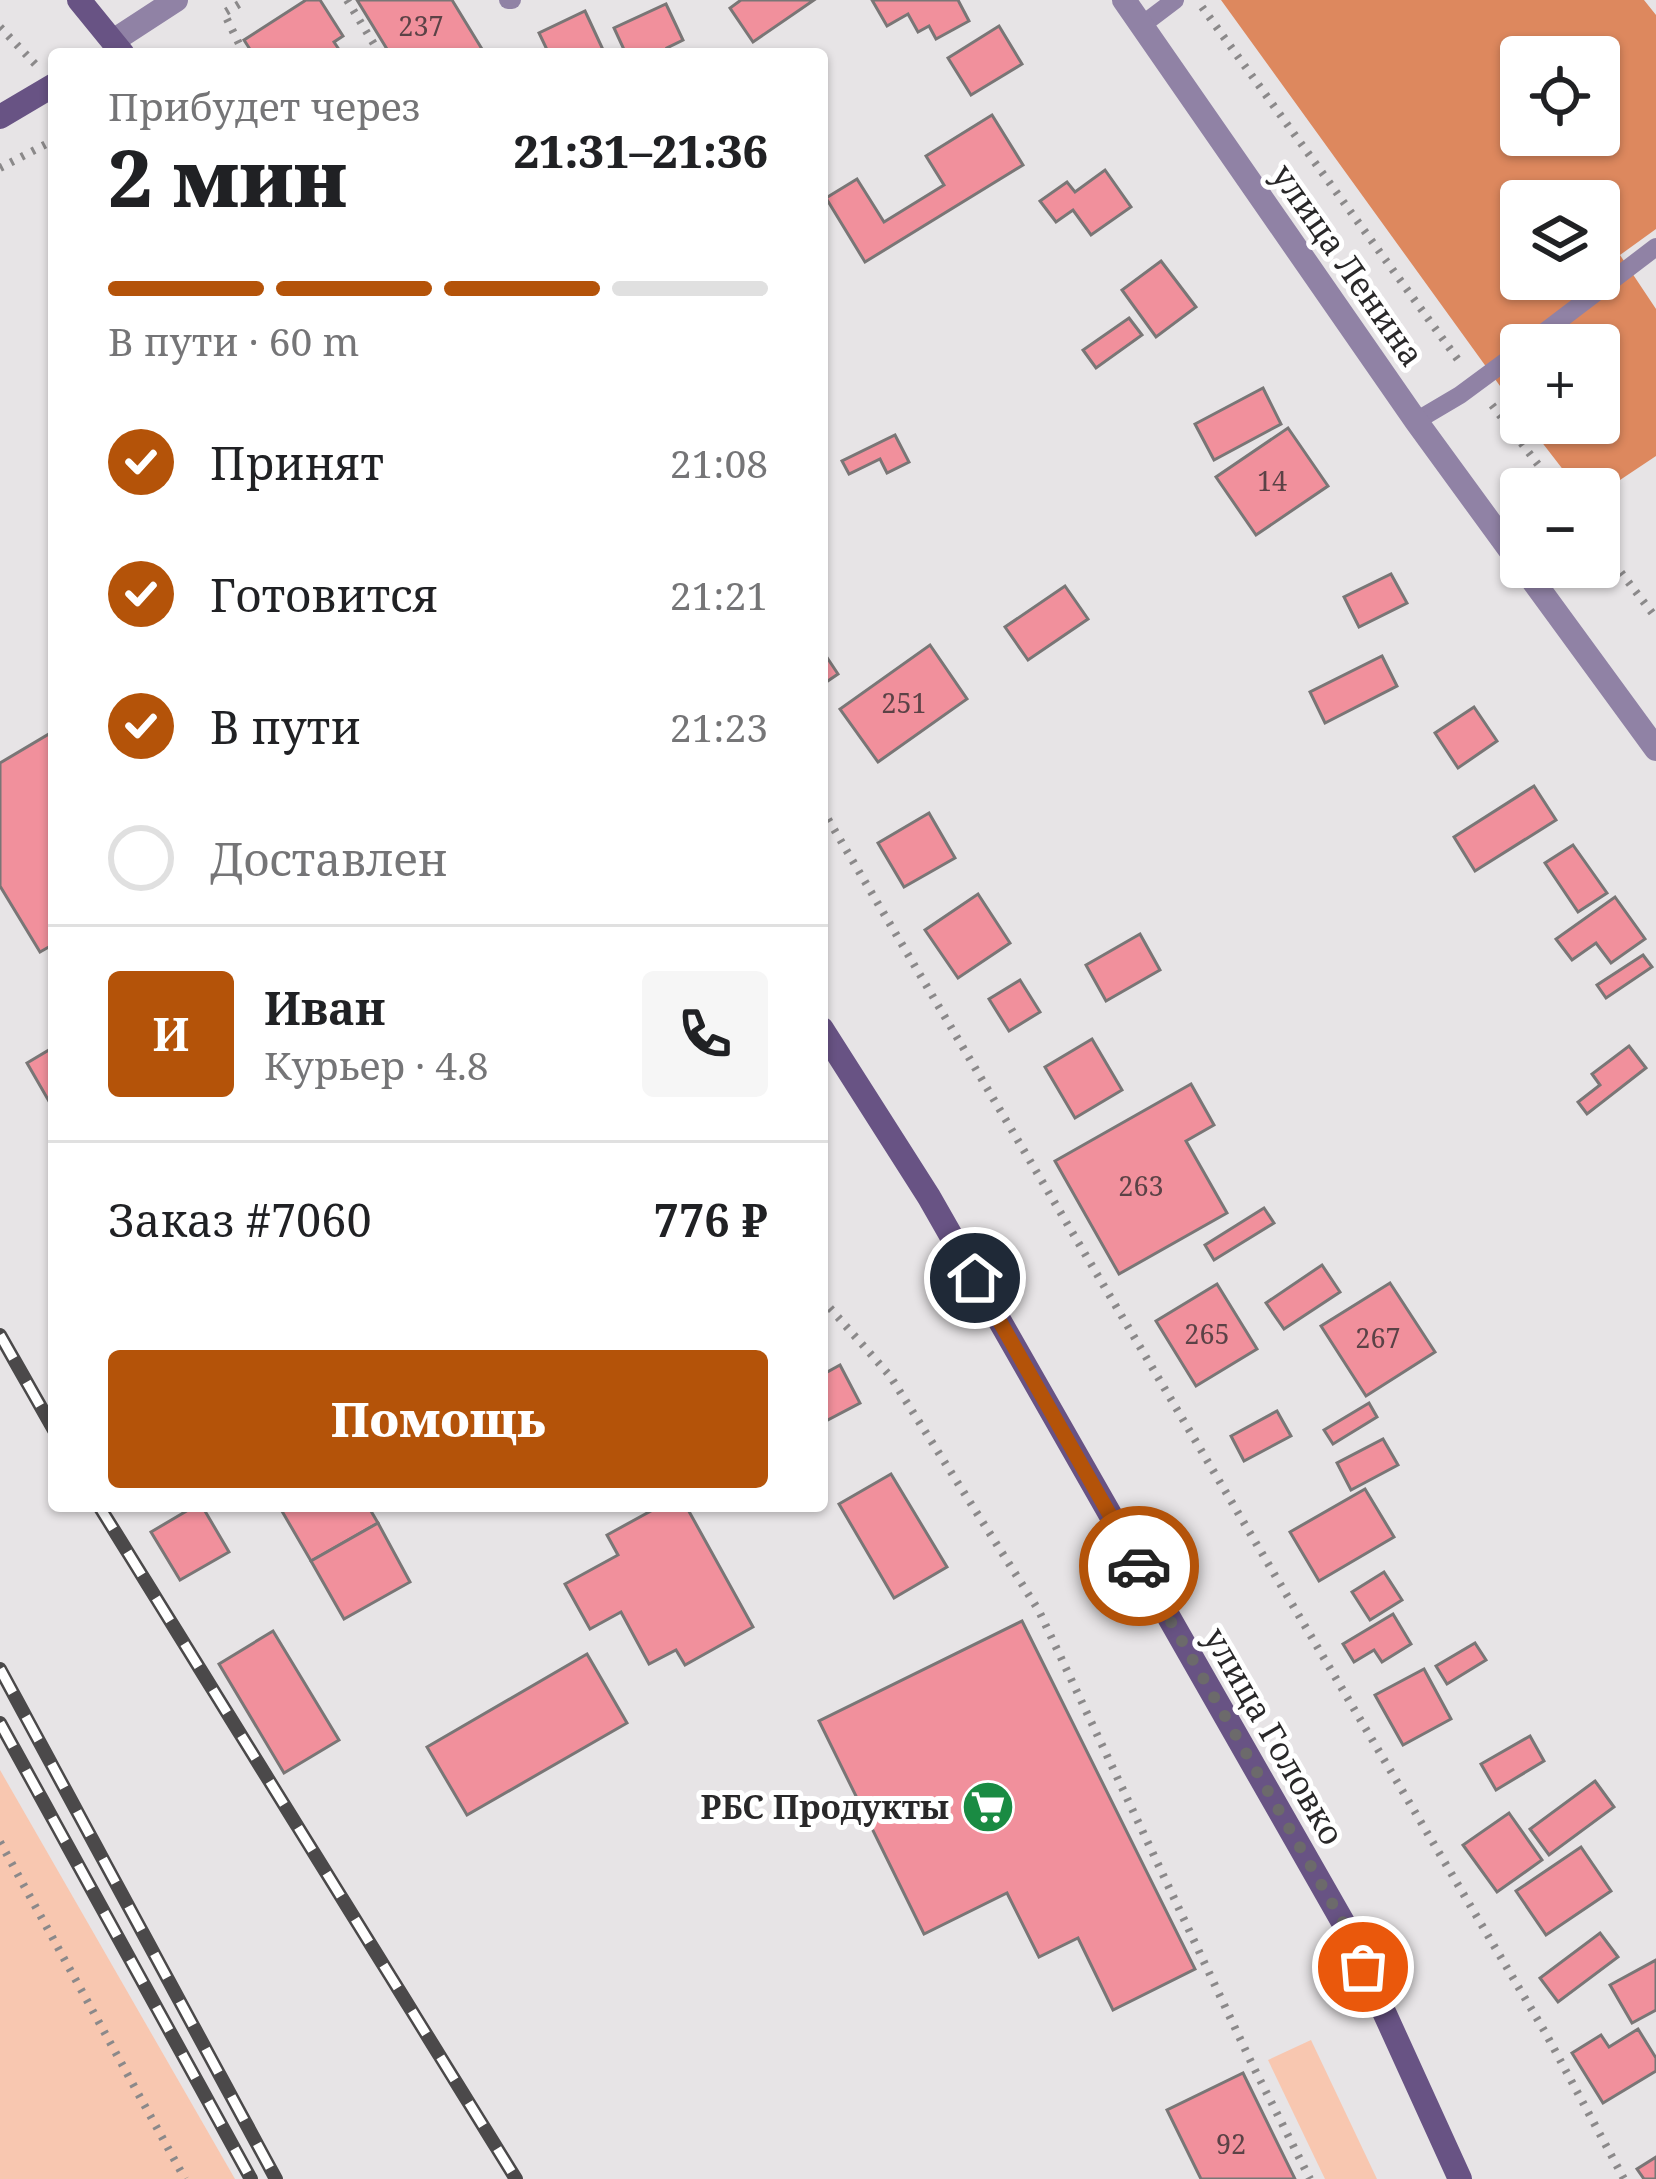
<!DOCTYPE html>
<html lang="ru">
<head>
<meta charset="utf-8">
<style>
	:root { --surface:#fff; --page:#f6f6f6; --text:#202124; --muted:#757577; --line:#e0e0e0; --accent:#b45309 }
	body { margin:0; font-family:"Noto Serif",serif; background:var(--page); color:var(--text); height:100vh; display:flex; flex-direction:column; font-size:45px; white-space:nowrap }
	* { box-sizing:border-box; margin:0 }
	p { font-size:39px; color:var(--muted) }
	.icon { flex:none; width:66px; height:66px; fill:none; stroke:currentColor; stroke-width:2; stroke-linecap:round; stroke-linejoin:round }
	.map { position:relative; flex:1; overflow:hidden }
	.side { position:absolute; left:48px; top:48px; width:780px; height:1464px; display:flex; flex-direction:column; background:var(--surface); border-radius:12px; box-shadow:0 3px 9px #0004 }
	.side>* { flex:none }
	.tools { position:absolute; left:1500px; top:36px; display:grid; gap:24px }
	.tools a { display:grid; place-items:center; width:120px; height:120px; border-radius:12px; background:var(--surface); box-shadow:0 3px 9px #0004; font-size:60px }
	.pin { position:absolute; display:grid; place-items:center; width:102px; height:102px; color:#fff; margin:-51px; border:6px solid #fff; border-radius:50%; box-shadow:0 3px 12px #0007 }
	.courier { position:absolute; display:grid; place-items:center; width:120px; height:120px; margin:-60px; border:9px solid #b45309; border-radius:50%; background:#fff; color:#222; box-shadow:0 3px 15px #0007 }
	.summary em { font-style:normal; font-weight:800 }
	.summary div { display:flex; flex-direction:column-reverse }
	.summary { display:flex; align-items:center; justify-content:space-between; height:204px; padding:0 60px }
	h1 { font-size:78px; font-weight:800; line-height:90px }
	.bar { display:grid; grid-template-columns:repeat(4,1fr); gap:18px 12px; align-content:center; height:144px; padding:0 60px }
	.bar i { height:15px; border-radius:9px; background:var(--line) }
	.bar .on { background:var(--accent) }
	.bar p { grid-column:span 4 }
	.line { display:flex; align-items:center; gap:30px; padding:0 60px; border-top:3px solid var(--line) }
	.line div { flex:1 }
	.round { display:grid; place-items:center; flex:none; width:126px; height:126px; border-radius:12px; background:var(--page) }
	ol { padding:0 60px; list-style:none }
	li { display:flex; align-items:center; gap:36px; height:132px }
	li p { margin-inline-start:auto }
	li .icon { padding:12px; border-radius:50%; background:var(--accent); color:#fff; stroke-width:4 }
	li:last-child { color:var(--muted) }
	li i { width:66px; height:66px; border:6px solid var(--line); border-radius:50% }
	.cta { display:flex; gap:24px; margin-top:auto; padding:24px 60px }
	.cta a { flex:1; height:138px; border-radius:12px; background:var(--accent); color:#fff; font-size:48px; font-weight:800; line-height:138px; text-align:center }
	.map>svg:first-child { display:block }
	.green { fill:#f8c7b0 }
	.forest { fill:#dd885e; fill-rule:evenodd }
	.building { fill:#f1909c; stroke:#797676; stroke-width:3 }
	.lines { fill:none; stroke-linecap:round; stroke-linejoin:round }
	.path { stroke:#8b898a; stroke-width:8; stroke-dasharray:3 9; stroke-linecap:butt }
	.service { stroke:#9082a5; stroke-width:18 }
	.tertiary { stroke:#9082a5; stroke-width:24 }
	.secondary { stroke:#685384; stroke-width:24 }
	.rail-casing { stroke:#4b494a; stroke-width:14 }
	.rail { stroke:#fff; stroke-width:9; stroke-dasharray:27; stroke-linecap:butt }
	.done { stroke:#6c6a6b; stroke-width:12; stroke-dasharray:0 21.6 }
	.route { stroke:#b45309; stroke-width:15 }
	.labels { text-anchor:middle; stroke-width:10; stroke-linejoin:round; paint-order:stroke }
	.number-label { font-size:27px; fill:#5b4246 }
	.street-label { font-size:33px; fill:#292829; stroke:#fff }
	.poi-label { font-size:33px; font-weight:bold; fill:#292829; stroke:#fff; text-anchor:end }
</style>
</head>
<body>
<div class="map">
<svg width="1656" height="2179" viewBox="0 0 1656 2179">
	<rect width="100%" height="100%" fill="#e7e4e6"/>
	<g class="green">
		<polygon points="0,1770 235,2179 0,2179"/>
		<polygon points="1311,2040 1377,2179 1325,2179 1268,2060"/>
	</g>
	<path class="forest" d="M1221,0H1644L1656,15V229L1620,255L1656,309V456L1599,494V489H1578L1527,423H1599V345H1521V415ZM1521,57H1599V135H1521ZM1521,201H1599V279H1521Z"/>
	<g class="building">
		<polygon points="306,0 320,0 343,36 334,42 342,54 253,54 244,40"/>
		<polygon points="357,0 452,0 485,54 390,54"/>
		<polygon points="741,0 814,0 753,42 730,8"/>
		<polygon points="872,0 958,0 969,21 936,39 929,26 918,32 908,14 887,26"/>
		<polygon points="666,4 683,40 667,48 670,54 626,54 614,28"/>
		<polygon points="585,11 605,54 549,54 539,33"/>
		<polygon points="999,26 1022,64 971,95 948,58"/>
		<polygon points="992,115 1023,165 865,262 826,198 857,179 884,222 944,185 926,156"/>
		<polygon points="1105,170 1131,207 1091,235 1073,210 1056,222 1040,201 1067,182 1075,192"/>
		<polygon points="1161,261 1196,307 1156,337 1122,290"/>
		<polygon points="1129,318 1142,335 1096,368 1083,350"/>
		<polygon points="1263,388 1281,424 1214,460 1195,424"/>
		<polygon points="1288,428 1328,486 1256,535 1216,477"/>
		<polygon points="895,435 909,462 887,473 880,459 849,474 842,461"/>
		<polygon points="1391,574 1407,603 1359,627 1344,597"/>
		<polygon points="1065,586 1088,619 1028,660 1005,627"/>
		<polygon points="930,645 967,699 878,762 840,709"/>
		<polygon points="822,650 838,674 822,685"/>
		<polygon points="1382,656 1397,686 1325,723 1310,692"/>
		<polygon points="1474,707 1497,741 1458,768 1435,733"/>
		<polygon points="54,731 54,944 40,952 0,886 0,763"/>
		<polygon points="1534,786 1556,820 1475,871 1454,837"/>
		<polygon points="929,813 955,858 904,887 878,843"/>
		<polygon points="1573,845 1607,893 1578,912 1545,863"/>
		<polygon points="978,894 1010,943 958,978 925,930"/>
		<polygon points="1615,897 1645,939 1611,963 1596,943 1572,960 1556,939"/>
		<polygon points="1140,934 1160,970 1106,1001 1086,965"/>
		<polygon points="1643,955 1652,967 1606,998 1597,985"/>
		<polygon points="1020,980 1040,1012 1009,1031 989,999"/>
		<polygon points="1092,1039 1122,1090 1075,1118 1045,1067"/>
		<polygon points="1629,1046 1646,1068 1587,1114 1578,1102 1600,1085 1592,1074"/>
		<polygon points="54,1047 54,1110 27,1063"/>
		<polygon points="1191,1084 1214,1125 1186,1141 1227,1213 1119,1274 1055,1161"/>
		<polygon points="1264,1208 1274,1223 1214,1260 1205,1245"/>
		<polygon points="1322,1265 1340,1292 1284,1329 1266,1303"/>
		<polygon points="1390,1283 1435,1352 1366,1396 1321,1326"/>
		<polygon points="1217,1284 1257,1349 1196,1386 1156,1321"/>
		<polygon points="840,1365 860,1403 822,1423 822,1375"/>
		<polygon points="1369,1403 1377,1417 1333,1444 1324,1430"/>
		<polygon points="1277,1411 1291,1436 1244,1461 1231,1436"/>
		<polygon points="1383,1439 1398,1465 1351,1490 1337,1463"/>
		<polygon points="891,1474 947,1567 894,1598 839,1504"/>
		<polygon points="1365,1489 1394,1537 1319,1581 1290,1532"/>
		<polygon points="195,1506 202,1506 229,1552 180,1580 151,1532"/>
		<polygon points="279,1506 368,1506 378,1523 311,1561"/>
		<polygon points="660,1506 686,1506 753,1627 685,1665 676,1650 649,1664 621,1612 590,1629 565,1584 618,1555 607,1535"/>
		<polygon points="378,1523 410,1582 344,1619 311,1561"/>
		<polygon points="1384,1572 1402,1600 1370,1620 1352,1592"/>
		<polygon points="1393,1614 1411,1644 1382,1662 1374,1650 1354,1662 1343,1644"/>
		<polygon points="1022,1621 1195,1969 1113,2010 1078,1938 1039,1957 1007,1893 924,1934 819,1721"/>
		<polygon points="273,1631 339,1740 284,1773 219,1664"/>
		<polygon points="1475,1643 1486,1660 1447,1684 1436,1666"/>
		<polygon points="587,1654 627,1723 467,1815 427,1747"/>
		<polygon points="1424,1669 1451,1719 1403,1745 1375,1695"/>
		<polygon points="1530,1736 1544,1761 1496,1790 1481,1764"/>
		<polygon points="1595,1781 1614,1807 1549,1855 1530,1829"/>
		<polygon points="1509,1813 1542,1860 1497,1892 1463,1845"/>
		<polygon points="1581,1847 1611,1891 1546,1935 1516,1891"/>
		<polygon points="1600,1933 1618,1957 1558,2002 1540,1978"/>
		<polygon points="1656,1960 1656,2010 1632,2023 1610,1985"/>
		<polygon points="1638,2029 1656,2058 1656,2071 1603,2103 1572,2053 1601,2035 1609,2047"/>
		<polygon points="1243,2073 1295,2179 1201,2179 1167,2110"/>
		<polygon points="1656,2157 1656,2179 1644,2179 1637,2169"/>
	</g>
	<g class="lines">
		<g class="path">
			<polyline points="347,0 380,54"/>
			<polyline points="1202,7 1461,364"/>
			<polyline points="0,27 36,65"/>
			<polyline points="244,54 224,13 246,0"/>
			<polyline points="0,168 54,140"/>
			<polyline points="1492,405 1557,489"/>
			<polyline points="1599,544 1656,618"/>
			<polyline points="822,809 1545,2032 1624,2179"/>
			<polyline points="822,1299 890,1376 1039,1611 1252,2064 1310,2179"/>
			<polyline points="0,1842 185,2179"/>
		</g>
		<g class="service">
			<polyline points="508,0 512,0"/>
			<polyline points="1142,25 1175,0"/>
			<polyline points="1527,345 1656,247"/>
			<polyline points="1416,421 1460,395 1521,350"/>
		</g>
		<g class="tertiary">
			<polyline points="1124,0 1416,421 1521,565"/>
			<polyline points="113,41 176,0"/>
			<polyline points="1523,567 1656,749"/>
		</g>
		<g class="secondary">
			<polyline points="79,0 123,54"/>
			<polyline points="0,117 54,85"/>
			<polyline points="822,1029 929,1197 1344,1924 1460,2179"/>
		</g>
		<g class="rail-casing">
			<g id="rail">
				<polyline points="0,1335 54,1430"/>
				<polyline points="99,1506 516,2179"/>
				<polyline points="0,1669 276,2179"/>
				<polyline points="0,1723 251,2179"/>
			</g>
		</g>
		<use href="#rail" class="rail"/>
	</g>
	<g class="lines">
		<polyline class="done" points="1139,1566 1344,1924 1363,1967"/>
		<polyline class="route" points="975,1278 1139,1566"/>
	</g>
	<defs>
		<g id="supermarket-disc" transform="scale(2.7)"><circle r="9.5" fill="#1a8b43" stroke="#fff"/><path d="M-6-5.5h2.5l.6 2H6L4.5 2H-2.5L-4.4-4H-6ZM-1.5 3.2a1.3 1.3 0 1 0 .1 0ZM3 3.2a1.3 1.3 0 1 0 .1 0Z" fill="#fff"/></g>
	</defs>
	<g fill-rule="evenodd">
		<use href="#supermarket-disc" x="988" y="1807"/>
	</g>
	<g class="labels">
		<g class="number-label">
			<text x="421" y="36">237</text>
			<text x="1272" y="491">14</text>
			<text x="904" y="713">251</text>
			<text x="1141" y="1196">263</text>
			<text x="1207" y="1344">265</text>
			<text x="1378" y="1348">267</text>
			<text x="1231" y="2154">92</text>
		</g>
		<g class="street-label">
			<text transform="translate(1348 265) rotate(55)" y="12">улица Ленина</text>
			<text transform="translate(1274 1736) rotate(60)" y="12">улица Головко</text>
		</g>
		<g class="poi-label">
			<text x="949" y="1819">РБС Продукты</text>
		</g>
	</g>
</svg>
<div class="tools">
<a><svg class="icon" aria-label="locate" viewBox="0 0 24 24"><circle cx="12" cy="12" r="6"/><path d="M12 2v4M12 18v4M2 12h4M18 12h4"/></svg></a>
<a><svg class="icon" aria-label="layers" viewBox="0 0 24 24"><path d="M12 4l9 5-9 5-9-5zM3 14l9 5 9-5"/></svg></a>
<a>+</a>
<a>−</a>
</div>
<div class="pin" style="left:1363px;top:1967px;background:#ea580c"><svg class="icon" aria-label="bag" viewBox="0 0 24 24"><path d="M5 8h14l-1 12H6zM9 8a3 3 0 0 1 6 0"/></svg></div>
<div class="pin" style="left:975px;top:1278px;background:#1f2937"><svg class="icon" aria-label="home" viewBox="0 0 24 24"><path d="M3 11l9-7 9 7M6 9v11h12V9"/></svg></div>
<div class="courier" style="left:1139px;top:1566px"><svg class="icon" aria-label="car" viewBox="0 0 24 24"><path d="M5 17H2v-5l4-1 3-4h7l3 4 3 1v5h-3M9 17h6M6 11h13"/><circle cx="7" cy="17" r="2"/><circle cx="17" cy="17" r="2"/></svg></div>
<section class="side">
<div class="summary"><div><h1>2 мин</h1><p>Прибудет через</p></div><em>21:31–21:36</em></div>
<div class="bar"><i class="on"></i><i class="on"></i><i class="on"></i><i></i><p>В пути · 60 m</p></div>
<ol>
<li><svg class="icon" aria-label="check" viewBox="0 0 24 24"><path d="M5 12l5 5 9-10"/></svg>Принят<p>21:08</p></li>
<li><svg class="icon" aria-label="check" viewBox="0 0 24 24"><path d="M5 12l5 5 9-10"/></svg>Готовится<p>21:21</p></li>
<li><svg class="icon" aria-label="check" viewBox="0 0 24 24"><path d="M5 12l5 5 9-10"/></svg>В пути<p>21:23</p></li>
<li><i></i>Доставлен</li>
</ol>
<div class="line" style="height:216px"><b class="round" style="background:var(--accent);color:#fff">И</b><div><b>Иван</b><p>Курьер · 4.8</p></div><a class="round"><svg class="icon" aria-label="phone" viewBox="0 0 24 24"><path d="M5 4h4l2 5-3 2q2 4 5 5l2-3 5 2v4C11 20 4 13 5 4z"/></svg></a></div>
<div class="line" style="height:156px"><div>Заказ #7060</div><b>776 ₽</b></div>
<div class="cta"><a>Помощь</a></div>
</section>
</div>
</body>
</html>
